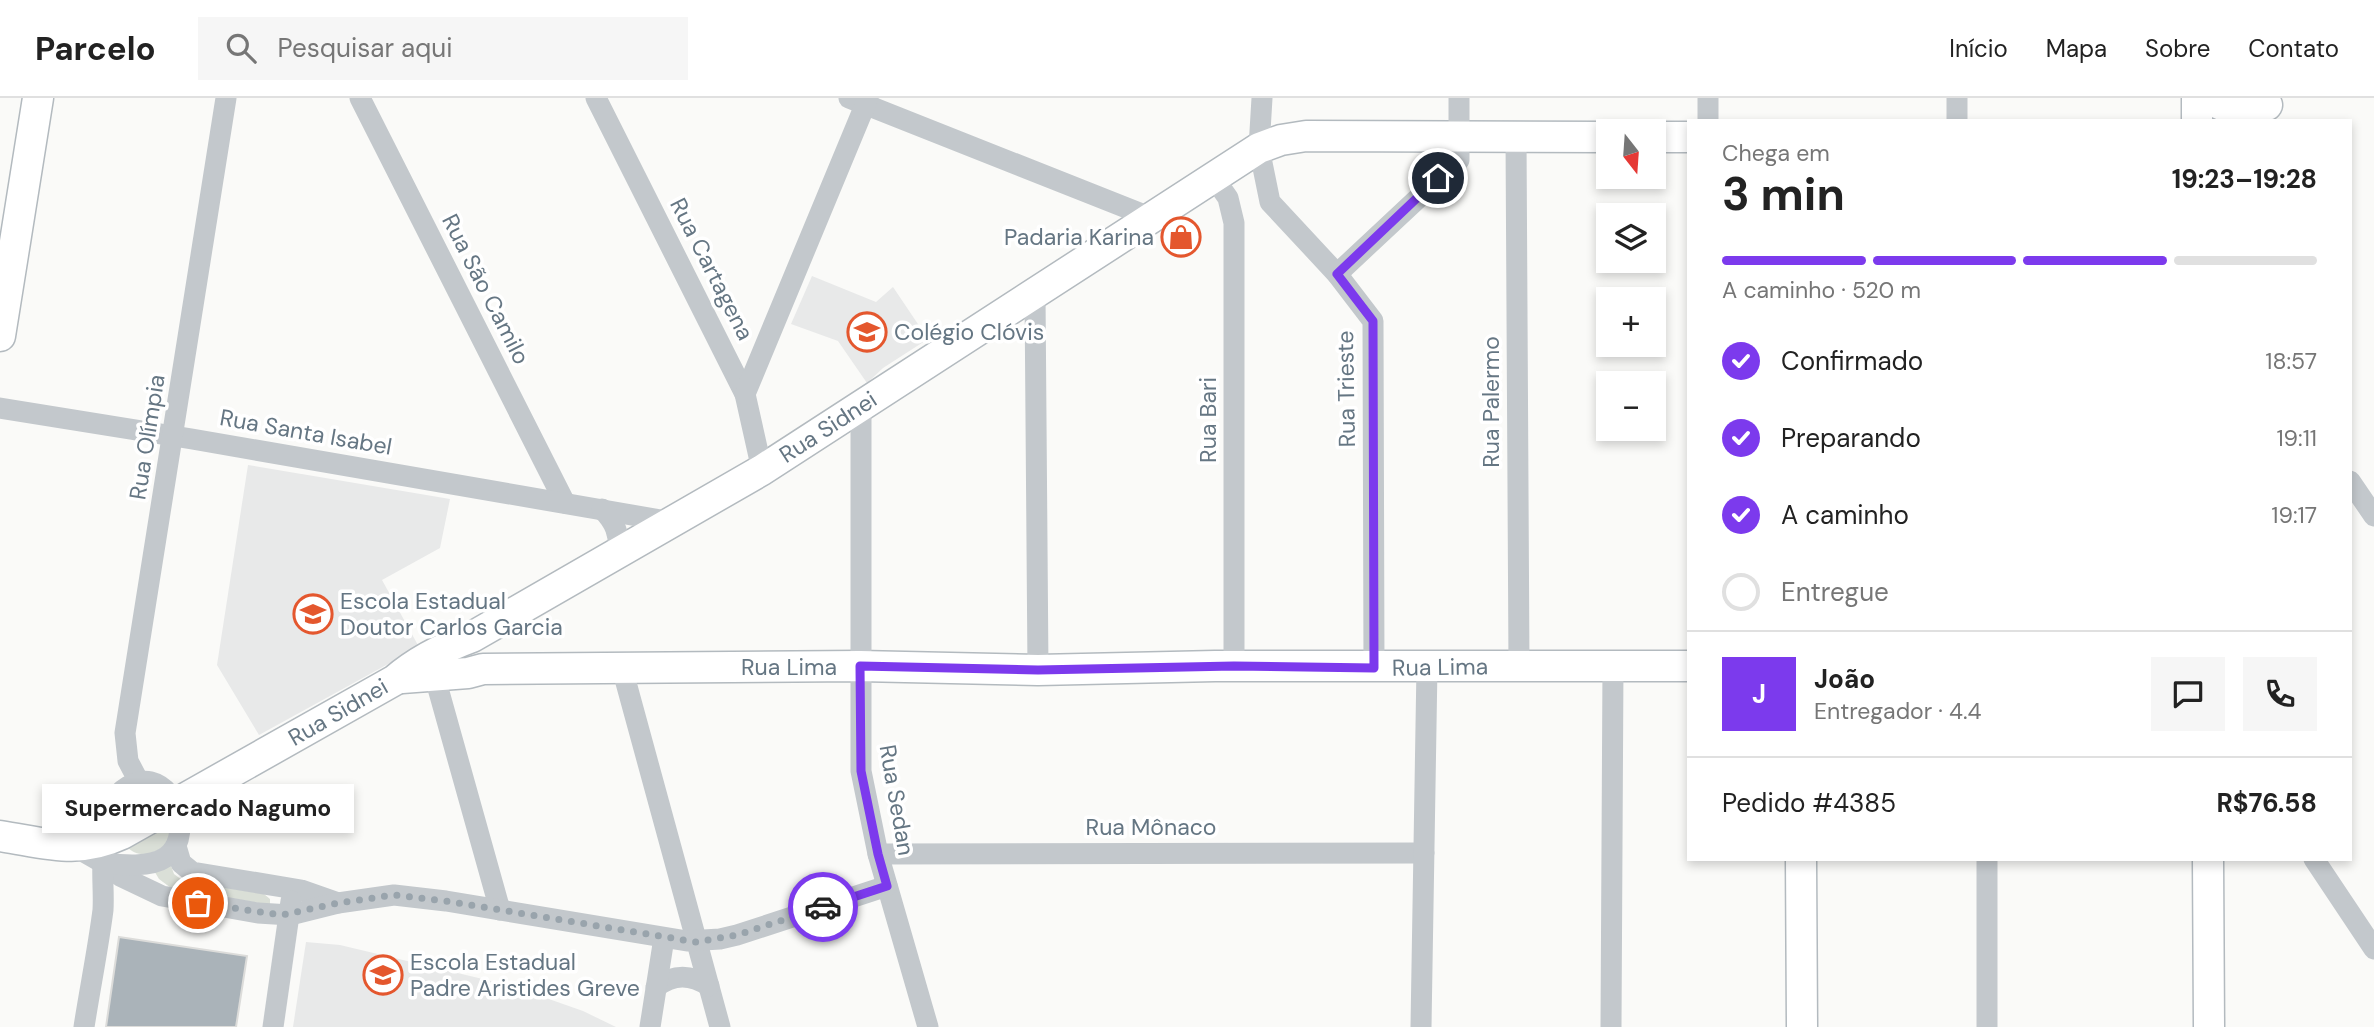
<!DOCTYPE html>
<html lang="pt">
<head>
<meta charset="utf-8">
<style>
	:root { --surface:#fff; --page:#f6f6f6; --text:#222; --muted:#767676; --line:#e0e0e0; --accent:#7c3aed }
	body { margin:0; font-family:"DM Sans",sans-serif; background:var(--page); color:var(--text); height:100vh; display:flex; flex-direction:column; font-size:26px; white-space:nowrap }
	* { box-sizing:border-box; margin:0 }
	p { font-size:23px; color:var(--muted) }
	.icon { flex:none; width:38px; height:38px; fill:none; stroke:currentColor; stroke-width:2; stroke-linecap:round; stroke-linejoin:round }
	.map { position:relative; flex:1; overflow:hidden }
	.side { position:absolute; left:1687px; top:21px; width:665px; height:742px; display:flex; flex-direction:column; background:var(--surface); border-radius:0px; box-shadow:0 4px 10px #0003 }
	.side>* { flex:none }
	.needle { width:46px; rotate:163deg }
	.controls { position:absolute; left:1596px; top:21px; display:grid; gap:14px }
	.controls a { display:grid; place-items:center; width:70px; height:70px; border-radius:0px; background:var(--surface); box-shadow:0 4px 10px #0003; font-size:35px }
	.pin { position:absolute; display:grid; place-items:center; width:60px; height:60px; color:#fff; margin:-30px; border:4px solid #fff; border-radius:50%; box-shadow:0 2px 7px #0007 }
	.courier { position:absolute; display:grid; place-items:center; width:70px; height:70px; margin:-35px; border:5px solid #7c3aed; border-radius:50%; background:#fff; color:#222; box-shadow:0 2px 9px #0007 }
	.bubble { position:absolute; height:49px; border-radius:0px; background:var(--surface); box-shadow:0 4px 10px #0003; font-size:23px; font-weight:700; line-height:49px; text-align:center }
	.headline em { font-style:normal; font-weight:700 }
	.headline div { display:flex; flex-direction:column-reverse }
	.headline { display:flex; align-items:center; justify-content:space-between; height:119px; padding:0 35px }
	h1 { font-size:46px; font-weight:700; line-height:52px }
	.bar { display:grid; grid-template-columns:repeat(4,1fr); gap:10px 7px; align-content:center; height:84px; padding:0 35px }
	.bar i { height:9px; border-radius:5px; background:var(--line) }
	.bar .active { background:var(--accent) }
	.bar p { grid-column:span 4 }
	.line { display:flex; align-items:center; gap:18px; padding:0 35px; border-top:2px solid var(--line) }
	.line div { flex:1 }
	.round { display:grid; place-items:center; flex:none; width:74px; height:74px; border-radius:0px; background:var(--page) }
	ol { padding:0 35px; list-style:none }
	li { display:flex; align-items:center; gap:21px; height:77px }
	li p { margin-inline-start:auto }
	li .icon { padding:7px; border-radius:50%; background:var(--accent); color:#fff; stroke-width:4 }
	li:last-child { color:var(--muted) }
	li i { width:38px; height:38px; border:4px solid var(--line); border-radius:50% }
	header { display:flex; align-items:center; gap:42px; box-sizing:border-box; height:98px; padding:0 35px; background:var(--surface); border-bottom:2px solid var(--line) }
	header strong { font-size:33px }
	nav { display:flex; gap:38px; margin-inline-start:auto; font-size:24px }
	.search { width:490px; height:63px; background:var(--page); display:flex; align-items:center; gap:18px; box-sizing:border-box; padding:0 24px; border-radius:0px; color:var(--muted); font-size:26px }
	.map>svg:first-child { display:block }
	.built { fill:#e8e9e9 }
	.green { fill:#dadfd7 }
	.building { fill:#aab3b9; stroke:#dcdcda; stroke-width:2 }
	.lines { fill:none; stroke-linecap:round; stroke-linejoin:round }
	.secondary-casing { stroke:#b3babf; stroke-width:33 }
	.street { stroke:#c3c8cc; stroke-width:21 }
	.secondary { stroke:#fff; stroke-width:30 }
	.done { stroke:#99a4ac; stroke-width:7; stroke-dasharray:0 12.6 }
	.route { stroke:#7c3aed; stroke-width:9 }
	.labels { text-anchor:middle; stroke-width:7; stroke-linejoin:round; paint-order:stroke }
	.poi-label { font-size:23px; fill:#657683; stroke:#fff; text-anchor:start }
	.street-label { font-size:23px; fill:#657683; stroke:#fff }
</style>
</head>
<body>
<header>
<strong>Parcelo</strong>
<div class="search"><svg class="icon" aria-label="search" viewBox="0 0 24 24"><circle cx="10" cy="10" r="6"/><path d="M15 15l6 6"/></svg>Pesquisar aqui</div>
<nav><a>Início</a><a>Mapa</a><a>Sobre</a><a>Contato</a></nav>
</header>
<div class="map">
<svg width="2374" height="929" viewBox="0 0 2374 929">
	<rect width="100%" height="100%" fill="#fafaf8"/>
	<g class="built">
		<polygon points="812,178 876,204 893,189 928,241 883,270 867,285 838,243 791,226"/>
		<polygon points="248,367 450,401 440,450 382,482 419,549 259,637 217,567"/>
		<polygon points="306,844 340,847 512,888 583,913 616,929 293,929"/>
	</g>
	<g class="green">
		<path d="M170,725L168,746C155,755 140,762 127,749Z"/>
		<polygon points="170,765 174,776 182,782 264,796 270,801 270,807 171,790 159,781 153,771"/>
	</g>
	<polygon class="building" points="119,839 247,858 236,929 106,929"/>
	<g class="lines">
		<g class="secondary-casing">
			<g id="secondary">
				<polyline points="2197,0 2197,23"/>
				<path d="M2209,0C2229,14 2244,13 2267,7"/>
				<polyline points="1654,39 1689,39"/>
				<polyline points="0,238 38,0"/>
				<polyline points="402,580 468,575 483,571 860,568 1038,572 1215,568 1689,568"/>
				<path d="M0,738C46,745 77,757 122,736L395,582C417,563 445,549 472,539L762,372L1259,50L1281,42L1306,38L1608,39"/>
				<polyline points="1801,761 1802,929"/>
				<polyline points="2208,761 2209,929"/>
			</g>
		</g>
		<g class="street">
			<polyline points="360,0 565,405"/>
			<polyline points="596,0 745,296 762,372"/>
			<polyline points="849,0 1152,120"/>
			<polyline points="1262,0 1259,50 1270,104 1337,176 1373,223 1374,570"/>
			<polyline points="1957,0 1957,23"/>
			<polyline points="1708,23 1708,0"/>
			<polyline points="1516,39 1519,568"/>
			<polyline points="1214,80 1228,100 1234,125 1234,568"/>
			<polyline points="1337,176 1459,62 1459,0"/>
			<polyline points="1035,196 1038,572"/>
			<polyline points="745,296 868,0"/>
			<polyline points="861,308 861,673 878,756 928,929"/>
			<polyline points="0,310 192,341 672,424"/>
			<polyline points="2350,383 2374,418"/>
			<path d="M602,411C615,424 620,436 618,455"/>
			<polyline points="622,570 720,929"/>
			<polyline points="434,576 500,812"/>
			<polyline points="139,684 128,663 125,635 226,0"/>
			<polyline points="176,748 181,765 192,774 301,792 338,805"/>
			<polyline points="75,749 103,765 120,778 162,798 258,815 290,817 338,805 394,797 446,803 687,843 720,841 737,837 887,788"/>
			<polyline points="878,756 1424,755"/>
			<polyline points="2314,761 2374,851"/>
			<path d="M656,889C674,876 690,876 709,888"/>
			<path d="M84,929C90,890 98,851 103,812C104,796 102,780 103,764C104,752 106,739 108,727C109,720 109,712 112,706C118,692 136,680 151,684C180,691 191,742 166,759C150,770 122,767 103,765"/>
			<polyline points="273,929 291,803"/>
			<polyline points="650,929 664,840"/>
			<polyline points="1421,929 1427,568"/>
			<polyline points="1611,929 1613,567"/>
			<polyline points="1987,929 1987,761"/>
		</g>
		<use href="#secondary" class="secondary"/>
	</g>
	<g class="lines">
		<polyline class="done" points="198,805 282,817 338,805 394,797 446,803 696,844 737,837 823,809"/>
		<polyline class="route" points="823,809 887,788 878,756 861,673 860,568 1038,572 1234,568 1374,570 1373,223 1337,176 1438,80"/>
	</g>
	<defs>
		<g id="shop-ring" transform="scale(2.0125)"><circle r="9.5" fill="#fff" stroke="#e4572e" stroke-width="1.5"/><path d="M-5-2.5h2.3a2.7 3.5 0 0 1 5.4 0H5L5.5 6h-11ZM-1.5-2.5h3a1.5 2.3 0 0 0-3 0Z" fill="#e4572e"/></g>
		<g id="school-ring" transform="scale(2.0125)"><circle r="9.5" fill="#fff" stroke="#e4572e" stroke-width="1.5"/><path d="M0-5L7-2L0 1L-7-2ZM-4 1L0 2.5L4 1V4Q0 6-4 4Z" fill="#e4572e"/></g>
	</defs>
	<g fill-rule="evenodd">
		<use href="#shop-ring" x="1181" y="139"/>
		<use href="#school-ring" x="867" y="234"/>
		<use href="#school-ring" x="313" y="516"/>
		<use href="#school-ring" x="383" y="877"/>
	</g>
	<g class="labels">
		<g class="poi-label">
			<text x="1154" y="147" text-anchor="end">Padaria Karina</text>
			<text x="894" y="242">Colégio Clóvis</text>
			<text x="340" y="511">Escola Estadual<tspan x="340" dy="26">Doutor Carlos Garcia</tspan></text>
			<text x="410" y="872">Escola Estadual<tspan x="410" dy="26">Padre Aristides Greve</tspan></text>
		</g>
		<g class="street-label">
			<text transform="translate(712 171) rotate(63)" y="8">Rua Cartagena</text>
			<text transform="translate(486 191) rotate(63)" y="8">Rua São Camilo</text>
			<text transform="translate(1346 291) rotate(-91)" y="8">Rua Trieste</text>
			<text transform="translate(1491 304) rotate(-90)" y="8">Rua Palermo</text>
			<text transform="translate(1208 322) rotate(-90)" y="8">Rua Bari</text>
			<text transform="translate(828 329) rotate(-33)" y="8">Rua Sidnei</text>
			<text transform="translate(306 334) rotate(10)" y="8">Rua Santa Isabel</text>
			<text transform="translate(147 339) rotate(-81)" y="8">Rua Olímpia</text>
			<text x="789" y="577">Rua Lima</text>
			<text transform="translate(1440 569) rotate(-1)" y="8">Rua Lima</text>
			<text transform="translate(338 614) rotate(-30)" y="8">Rua Sidnei</text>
			<text transform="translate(897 702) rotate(80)" y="8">Rua Sedan</text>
			<text x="1151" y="737">Rua Mônaco</text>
		</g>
	</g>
</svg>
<div class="controls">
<a><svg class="needle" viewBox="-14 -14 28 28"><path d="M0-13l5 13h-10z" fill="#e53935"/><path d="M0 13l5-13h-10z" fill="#767676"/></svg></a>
<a><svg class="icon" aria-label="layers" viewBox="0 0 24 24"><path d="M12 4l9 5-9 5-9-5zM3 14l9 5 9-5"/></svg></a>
<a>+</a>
<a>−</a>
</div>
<div class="pin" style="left:198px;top:805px;background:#ea580c"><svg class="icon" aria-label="bag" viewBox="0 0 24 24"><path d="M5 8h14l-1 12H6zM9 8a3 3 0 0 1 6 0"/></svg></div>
<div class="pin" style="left:1438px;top:80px;background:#1f2937"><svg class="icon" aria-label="home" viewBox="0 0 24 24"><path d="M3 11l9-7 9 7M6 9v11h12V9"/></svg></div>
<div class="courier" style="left:823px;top:809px"><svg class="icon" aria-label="car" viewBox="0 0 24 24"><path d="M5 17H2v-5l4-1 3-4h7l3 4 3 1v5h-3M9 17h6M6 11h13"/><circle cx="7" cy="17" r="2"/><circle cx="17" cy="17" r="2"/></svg></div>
<div class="bubble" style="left:42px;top:686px;width:312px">Supermercado Nagumo</div>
<section class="side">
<div class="headline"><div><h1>3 min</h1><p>Chega em</p></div><em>19:23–19:28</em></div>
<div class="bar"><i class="active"></i><i class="active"></i><i class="active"></i><i></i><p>A caminho · 520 m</p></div>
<ol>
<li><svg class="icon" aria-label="check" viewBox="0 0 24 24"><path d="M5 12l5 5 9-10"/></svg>Confirmado<p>18:57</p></li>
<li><svg class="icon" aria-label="check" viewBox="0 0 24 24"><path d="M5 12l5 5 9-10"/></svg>Preparando<p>19:11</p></li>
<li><svg class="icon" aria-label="check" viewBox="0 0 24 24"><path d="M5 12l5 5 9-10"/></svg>A caminho<p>19:17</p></li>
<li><i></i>Entregue</li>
</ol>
<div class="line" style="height:126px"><b class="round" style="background:var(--accent);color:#fff">J</b><div><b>João</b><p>Entregador · 4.4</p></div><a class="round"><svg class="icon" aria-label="chat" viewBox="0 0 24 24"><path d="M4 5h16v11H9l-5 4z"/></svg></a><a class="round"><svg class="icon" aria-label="phone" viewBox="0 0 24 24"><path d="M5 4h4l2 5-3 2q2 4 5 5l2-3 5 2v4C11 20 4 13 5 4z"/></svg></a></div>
<div class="line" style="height:91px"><div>Pedido #4385</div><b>R$76.58</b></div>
</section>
</div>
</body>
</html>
